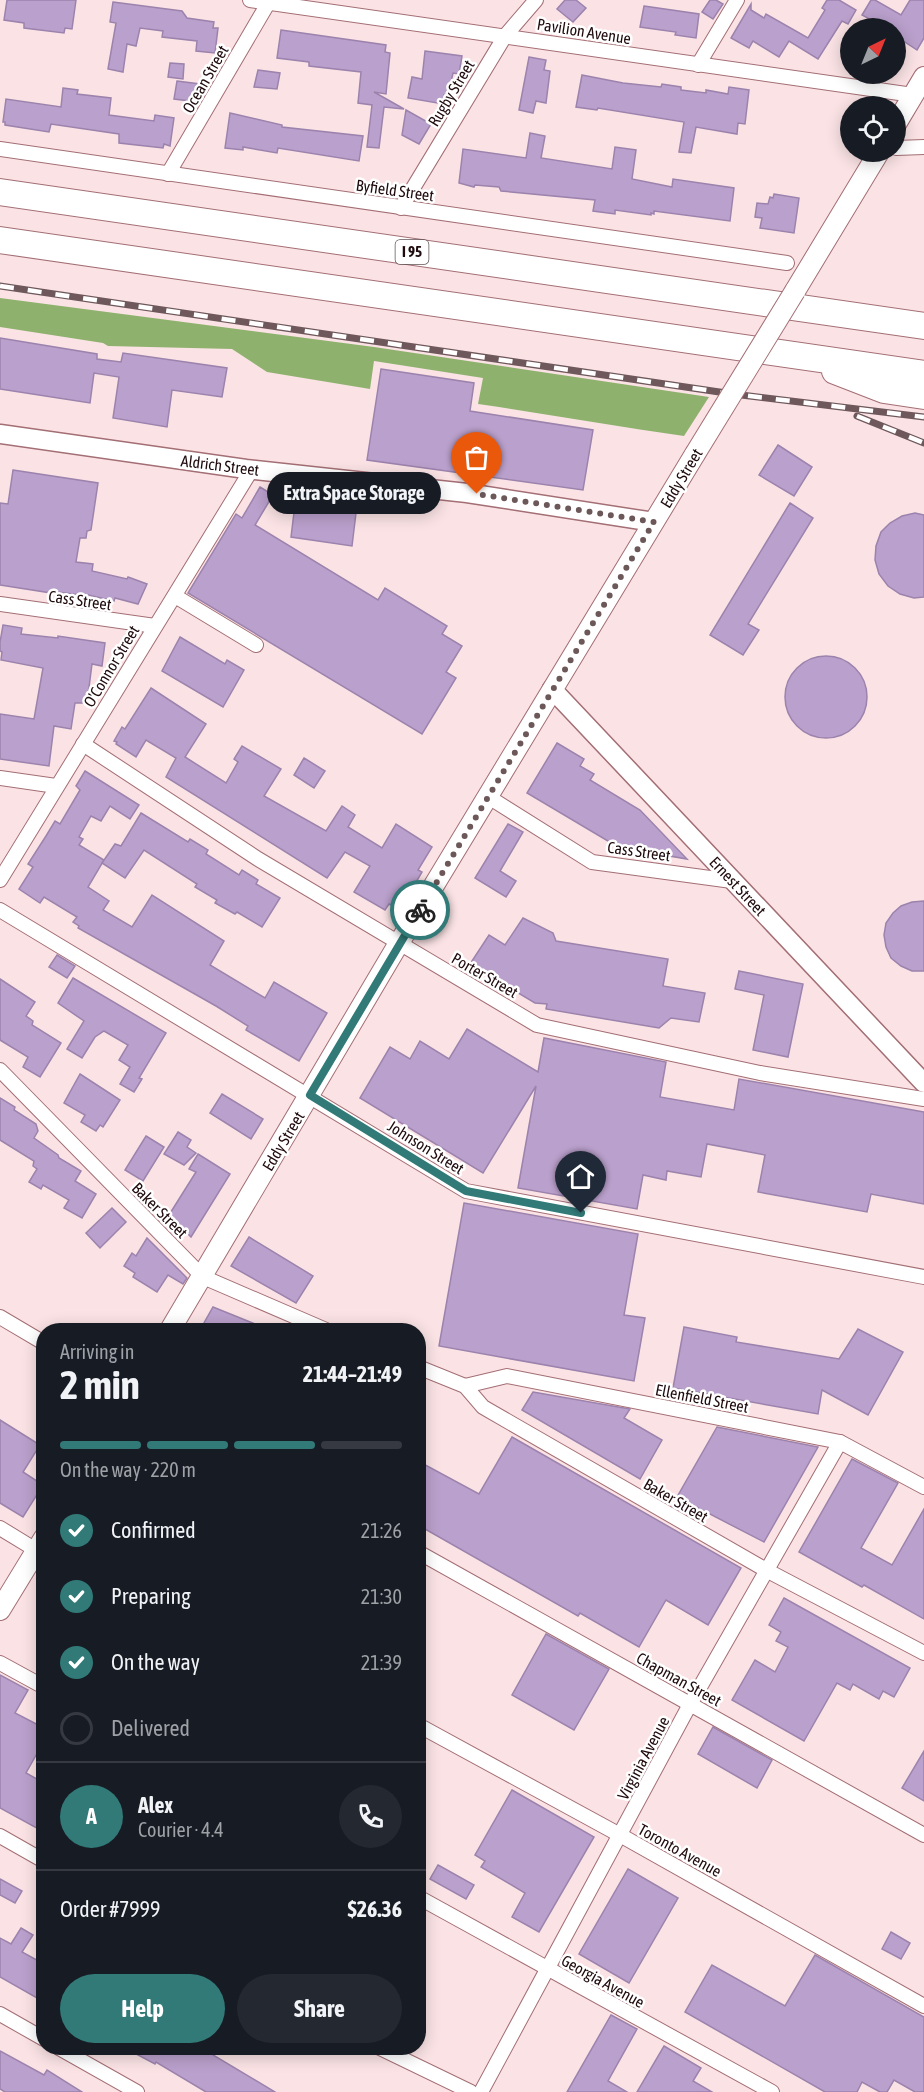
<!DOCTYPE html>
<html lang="en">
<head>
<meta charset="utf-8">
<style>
	:root { --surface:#171b24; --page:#242831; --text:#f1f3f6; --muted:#9ea1a6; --line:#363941; --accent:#317a77 }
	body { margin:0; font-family:"Asap Condensed",sans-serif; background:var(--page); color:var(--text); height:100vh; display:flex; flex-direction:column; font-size:22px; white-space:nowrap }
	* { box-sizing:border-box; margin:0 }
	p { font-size:20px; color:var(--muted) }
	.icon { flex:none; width:33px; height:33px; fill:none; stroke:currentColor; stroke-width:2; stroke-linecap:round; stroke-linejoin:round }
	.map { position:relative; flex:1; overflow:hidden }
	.side { position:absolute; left:36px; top:1323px; width:390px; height:732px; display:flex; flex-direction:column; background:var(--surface); border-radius:24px; box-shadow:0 3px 15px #0003 }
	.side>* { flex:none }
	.needle { width:39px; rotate:43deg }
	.fabs { position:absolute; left:840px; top:18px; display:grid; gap:12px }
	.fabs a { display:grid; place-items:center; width:66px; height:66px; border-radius:50%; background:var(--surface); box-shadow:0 3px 15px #0003; font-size:30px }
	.pin { position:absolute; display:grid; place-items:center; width:51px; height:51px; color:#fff; margin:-62px -26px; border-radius:50% 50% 50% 0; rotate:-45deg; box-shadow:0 0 6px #0007 }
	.pin .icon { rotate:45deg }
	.courier { position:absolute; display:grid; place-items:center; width:60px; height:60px; margin:-30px; border:4px solid #317a77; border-radius:50%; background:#fff; color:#222; box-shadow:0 2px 8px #0007 }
	.bubble { position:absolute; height:42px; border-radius:21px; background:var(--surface); box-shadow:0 3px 15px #0003; font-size:20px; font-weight:700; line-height:42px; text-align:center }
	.head em { font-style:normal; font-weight:700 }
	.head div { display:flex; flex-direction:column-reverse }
	.head { display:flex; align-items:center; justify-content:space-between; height:102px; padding:0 24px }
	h1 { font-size:39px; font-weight:700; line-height:45px }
	.bar { display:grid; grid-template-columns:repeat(4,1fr); gap:9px 6px; align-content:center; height:72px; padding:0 24px }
	.bar i { height:8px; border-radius:4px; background:var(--line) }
	.bar .on { background:var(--accent) }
	.bar p { grid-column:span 4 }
	.line { display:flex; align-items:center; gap:15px; padding:0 24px; border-top:2px solid var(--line) }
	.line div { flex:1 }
	.round { display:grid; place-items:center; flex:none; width:63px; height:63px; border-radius:32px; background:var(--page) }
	ol { padding:0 24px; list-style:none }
	li { display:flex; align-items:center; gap:18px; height:66px }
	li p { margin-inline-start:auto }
	li .icon { padding:6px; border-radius:50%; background:var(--accent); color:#fff; stroke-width:4 }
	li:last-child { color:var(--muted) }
	li i { width:33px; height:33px; border:3px solid var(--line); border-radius:50% }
	.cta { display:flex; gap:12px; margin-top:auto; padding:12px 24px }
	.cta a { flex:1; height:69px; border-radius:36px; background:var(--accent); color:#fff; font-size:24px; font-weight:700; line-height:69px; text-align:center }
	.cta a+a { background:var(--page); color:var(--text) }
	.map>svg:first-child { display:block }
	.forest { fill:#8eb26e }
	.building { fill:#baa0cc; stroke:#9c83ad; stroke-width:1.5 }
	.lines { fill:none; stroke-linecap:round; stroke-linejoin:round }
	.minor-casing { stroke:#a36e74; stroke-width:16 }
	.tertiary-casing { stroke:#a36e74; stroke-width:21 }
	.secondary-casing { stroke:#a36e74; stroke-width:22 }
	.motorway-casing { stroke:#a36e74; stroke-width:28 }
	.minor { stroke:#fff; stroke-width:14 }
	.tertiary { stroke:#fff; stroke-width:18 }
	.secondary { stroke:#fff; stroke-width:20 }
	.motorway { stroke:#fff; stroke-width:26 }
	.rail-casing { stroke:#6e585b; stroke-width:7 }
	.rail { stroke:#fff; stroke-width:4.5; stroke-dasharray:14; stroke-linecap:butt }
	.secondary-bridge-casing { stroke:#a36e74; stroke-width:22; stroke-linecap:butt }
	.secondary-bridge { stroke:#fff; stroke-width:20 }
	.done { stroke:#6c5759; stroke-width:6; stroke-dasharray:0 10.8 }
	.route { stroke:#317a77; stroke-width:8 }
	.labels { text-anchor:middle; stroke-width:5; stroke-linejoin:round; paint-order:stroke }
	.shield { fill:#fff; stroke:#625456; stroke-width:1.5 }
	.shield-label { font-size:15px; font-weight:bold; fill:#1f0b0e }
	.street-label { font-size:16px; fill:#1f0b0e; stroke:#fff }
</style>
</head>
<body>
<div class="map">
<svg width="924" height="2092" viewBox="0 0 924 2092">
	<rect width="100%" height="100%" fill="#fbe3e5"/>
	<path class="forest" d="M0,298L374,347L709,397L684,436C615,426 547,414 478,404L483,378L374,361L370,389L267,372L232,349L108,346L103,343L0,327Z"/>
	<g class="building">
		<polygon points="7,0 76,0 72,29 65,28 64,33 24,28 24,23 4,20"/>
		<polygon points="565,0 576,0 586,8 573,22 557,9"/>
		<polygon points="710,0 716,0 723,4 713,19 702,12"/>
		<polygon points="827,0 839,0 856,10 848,24 842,21 818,59 789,41 779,57 753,41 749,48 731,38 751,4 751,10 764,18 766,14 808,38 825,10 822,8"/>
		<polygon points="871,0 875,0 901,15 910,0 924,0 924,38 917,50 896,36 896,28 886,28 862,15"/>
		<polygon points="113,2 182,11 187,18 214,22 213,28 218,28 215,53 196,51 197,41 162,37 163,31 140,28 136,46 127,44 123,72 108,69 116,23 110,22"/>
		<polygon points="644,6 699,14 696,38 675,35 676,32 640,27"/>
		<polygon points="281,30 386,45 385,52 390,53 386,94 374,92 404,109 384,107 379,148 367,147 372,105 358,103 361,72 309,66 309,62 277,58"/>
		<polygon points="425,51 462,56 459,74 453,73 448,96 444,95 443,104 408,98 412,77 422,79"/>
		<polygon points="529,57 546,60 544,70 550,71 546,103 536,101 533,113 519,110"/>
		<polygon points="170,63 184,64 183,79 168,77"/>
		<polygon points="258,70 280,73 277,89 254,87"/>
		<polygon points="582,75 623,83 661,87 662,84 681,87 681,90 706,93 706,90 728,94 729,87 749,90 745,124 738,123 737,134 696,127 691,153 679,152 684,122 598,108 597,110 576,107"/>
		<polygon points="177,81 200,84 198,102 174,99"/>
		<polygon points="63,88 78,90 77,94 111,98 109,115 154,121 155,115 174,118 170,146 164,144 163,148 119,143 119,134 51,124 49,132 5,125 5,122 3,122 6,99 61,107"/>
		<polygon points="406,110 431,124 419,144 402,135"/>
		<polygon points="230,113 282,125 282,127 363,136 359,161 278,148 277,153 243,147 243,150 225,148"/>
		<polygon points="530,133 545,136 541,158 612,169 615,147 636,150 632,179 672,187 673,179 734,188 730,221 654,211 654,214 651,213 651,215 615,210 615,214 593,211 595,200 501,191 499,187 475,185 474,187 459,183 463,149 526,158"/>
		<polygon points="774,194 799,198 794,233 760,228 762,218 755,217 757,203 768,204 770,197 773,198"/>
		<polygon points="0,338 97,354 97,359 121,362 123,353 227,368 222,397 172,390 167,427 113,418 119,377 94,373 90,403 0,389"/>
		<polygon points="381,369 474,383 470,411 593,430 583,490 367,460"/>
		<polygon points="778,445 812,467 794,496 759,475"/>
		<polygon points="13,470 98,483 91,530 87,531 86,538 80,538 76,562 93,564 92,571 127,579 128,577 147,584 138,604 115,598 114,601 88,595 88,596 58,592 58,594 0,585 0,503 8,504"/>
		<polygon points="260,487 273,495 255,525 378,600 385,588 447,626 442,634 462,646 446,672 456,678 422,734 188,593 236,514 242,518"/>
		<polygon points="790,503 813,518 748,624 759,630 743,655 710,635"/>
		<polygon points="295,504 356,513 352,546 291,537"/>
		<polygon points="915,513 924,515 924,597 914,598 900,594 888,586 879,574 875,560 876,546 881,532 890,523 902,516"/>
		<polygon points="3,625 22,628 21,634 58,638 58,636 105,643 102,666 92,664 87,703 75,703 71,729 54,726 49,766 0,759 0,714 34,719 43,668 1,660 2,652 0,651 0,642"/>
		<polygon points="180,637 225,664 227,660 244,670 223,707 162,671"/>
		<circle cx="826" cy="697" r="41"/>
		<polygon points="151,688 206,724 185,757 226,783 238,762 234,759 242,746 281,769 264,796 326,831 342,806 355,815 348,827 382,848 396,824 432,847 418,870 422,872 411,891 404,887 393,906 389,904 385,910 354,892 370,866 345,852 327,878 166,777 176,758 146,740 136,757 116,744 117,742 114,741 122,727 125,729"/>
		<polygon points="557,743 584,759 580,766 594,774 590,780 640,810 687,859 618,847 527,793"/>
		<polygon points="304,758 325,771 314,788 294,775"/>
		<polygon points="85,771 139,805 130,819 110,806 101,821 91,816 79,837 83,839 79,845 104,860 88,887 109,901 103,910 132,927 152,895 224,941 210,965 265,998 274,982 327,1013 299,1061 246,1030 248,1026 216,1006 78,928 79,926 73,922 77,917 44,897 40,903 19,889 33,867 28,864 46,836 55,821 60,824 80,790 76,786"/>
		<polygon points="141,813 188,842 190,839 208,850 206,854 239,875 242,870 258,880 256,884 280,898 262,927 237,912 235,914 215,903 217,900 195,887 197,884 144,850 125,878 102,863 115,844 121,846"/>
		<polygon points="508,824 523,832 500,871 516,881 506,897 475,878"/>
		<polygon points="924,901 924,971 912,971 901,966 891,958 886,947 884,935 886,923 893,913 901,906 912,902"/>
		<polygon points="523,918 553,933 556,941 668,959 663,986 705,993 699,1022 671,1018 659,1028 546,1009 547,1004 535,1003 470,964 489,935 505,945"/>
		<polygon points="57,955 75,966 67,978 49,967"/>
		<polygon points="739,971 803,984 788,1057 753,1050 764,995 735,989"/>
		<polygon points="73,978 166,1033 139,1078 142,1079 134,1092 120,1084 130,1067 119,1060 128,1045 104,1031 95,1037 82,1058 67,1049 84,1021 58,1003"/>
		<polygon points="0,979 35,1002 26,1016 33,1021 32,1025 61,1043 40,1077 23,1067 28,1057 0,1040"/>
		<polygon points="467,1029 538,1072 544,1038 666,1062 660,1097 734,1110 739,1079 924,1112 924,1204 871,1194 867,1212 758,1192 765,1155 707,1144 701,1177 667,1171 666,1180 643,1175 637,1209 518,1188 536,1086 483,1173 360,1098 390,1047 410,1059 420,1041 449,1059"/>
		<polygon points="80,1074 120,1100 103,1127 100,1125 96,1131 81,1122 85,1115 64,1103"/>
		<polygon points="222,1094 263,1119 251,1139 210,1113"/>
		<polygon points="0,1098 15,1107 14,1110 36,1124 38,1131 34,1138 58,1155 59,1158 81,1171 75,1181 96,1194 82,1218 64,1208 69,1200 43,1185 41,1189 29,1182 37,1169 33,1166 34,1161 0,1140"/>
		<polygon points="178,1132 191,1140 187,1147 196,1153 184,1165 164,1154"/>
		<polygon points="146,1136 164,1147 143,1181 125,1170"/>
		<polygon points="198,1154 230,1174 191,1237 169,1215 196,1172 189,1169"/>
		<polygon points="464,1203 638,1234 624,1315 645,1318 634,1381 439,1346"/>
		<polygon points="112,1208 126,1222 100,1248 86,1233"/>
		<polygon points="249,1237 313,1276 296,1303 231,1266"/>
		<polygon points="147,1238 187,1278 183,1284 168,1275 157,1292 133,1277 135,1273 124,1266 132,1253 136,1256"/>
		<polygon points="213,1307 270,1330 200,1330"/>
		<polygon points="684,1327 737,1337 736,1342 839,1359 858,1329 903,1352 868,1415 822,1390 818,1414 673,1388"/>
		<polygon points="533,1392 630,1409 624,1418 662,1440 640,1479 522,1410"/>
		<polygon points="0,1420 40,1445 23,1472 43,1485 23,1517 0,1503"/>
		<polygon points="717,1427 818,1447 764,1542 677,1497"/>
		<polygon points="512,1437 741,1568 708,1625 666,1600 639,1647 580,1613 578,1616 418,1525 418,1461 479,1494"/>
		<polygon points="852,1459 898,1483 861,1548 892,1565 924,1509 924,1619 864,1585 862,1587 799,1552"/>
		<polygon points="784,1598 910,1668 894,1697 883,1691 879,1699 853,1684 850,1690 837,1683 804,1741 732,1700 755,1660 775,1672 788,1647 776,1641 781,1632 769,1625"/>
		<polygon points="546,1634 609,1669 574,1730 512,1695"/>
		<polygon points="0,1675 28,1690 15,1713 44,1728 44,1741 26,1773 44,1783 44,1832 0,1808"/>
		<polygon points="713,1727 772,1760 757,1788 698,1754"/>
		<polygon points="924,1751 924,1801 902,1788"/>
		<polygon points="512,1790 594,1837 539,1932 512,1917 525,1893 481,1867 485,1861 475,1855"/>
		<polygon points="438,1865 474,1885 466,1899 430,1879"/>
		<polygon points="628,1869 678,1898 629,1983 579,1954"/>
		<polygon points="0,1879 22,1891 15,1903 0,1895"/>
		<polygon points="21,1928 33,1935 22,1952 44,1964 44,2002 0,1977 0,1938 11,1944"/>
		<polygon points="891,1932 910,1943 901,1959 882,1949"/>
		<polygon points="815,1955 924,2017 924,2092 915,2092 894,2080 887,2092 880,2092 862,2082 857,2092 825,2092 685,2012 712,1965 785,2006"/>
		<polygon points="611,2015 637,2029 608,2081 627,2092 567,2092"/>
		<polygon points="664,2046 701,2068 693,2081 712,2092 637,2092"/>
		<polygon points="125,2048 217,2048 213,2055 275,2092 206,2092 156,2062 155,2064"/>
		<polygon points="0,2051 44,2075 47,2070 82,2092 5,2092 0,2089"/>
	</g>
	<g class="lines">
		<g class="minor-casing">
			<g id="minor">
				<polyline points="250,0 913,95"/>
				<polyline points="698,65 737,0"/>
				<polyline points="896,148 924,147"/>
				<polyline points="0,149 787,263"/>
				<polyline points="168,174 270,0"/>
				<polyline points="401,208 505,36 536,0"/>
				<polyline points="175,596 256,645"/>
				<polyline points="0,604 155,626"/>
				<polyline points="83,744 258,859 537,1025 760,1073 924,1099"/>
				<polyline points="0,778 56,786"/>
				<polyline points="487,796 592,862 732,881"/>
				<polyline points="0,880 252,469"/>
				<polyline points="0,910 466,1191 924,1277"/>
				<polyline points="0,1070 203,1277 326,1330"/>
				<polyline points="0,1317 44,1343"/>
				<polyline points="418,1367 465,1386 483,1407 766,1570 924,1653"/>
				<polyline points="465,1386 507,1376 840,1442 924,1487"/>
				<polyline points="0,1528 36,1550"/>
				<polyline points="418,1552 924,1835"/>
				<polyline points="0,1663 44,1687"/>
				<polyline points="418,1725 620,1835 924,2006"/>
				<polyline points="0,1836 44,1861"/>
				<polyline points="418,1897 772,2092"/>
				<polyline points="0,2014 44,2039"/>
				<polyline points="59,2048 137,2092"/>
				<polyline points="380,2048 471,2092"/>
				<polyline points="481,2092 688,1708 840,1442"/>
			</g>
		</g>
		<g class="tertiary-casing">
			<g id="tertiary">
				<polyline points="0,434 246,469 467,493 654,522"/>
				<polyline points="552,689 924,1083"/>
			</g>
		</g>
		<g class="secondary-casing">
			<g id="secondary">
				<polyline points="896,124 924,77"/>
				<polyline points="795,291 879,152"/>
				<polyline points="170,1330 396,948 695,454"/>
				<polyline points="0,1610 44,1538"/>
			</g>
		</g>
		<g class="motorway-casing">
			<g id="motorway">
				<polyline points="0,192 924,326"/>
				<polyline points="0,240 924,374"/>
				<polyline points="835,371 884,390 924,396"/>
			</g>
		</g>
		<use href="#minor" class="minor"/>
		<use href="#tertiary" class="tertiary"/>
		<use href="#secondary" class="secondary"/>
		<use href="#motorway" class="motorway"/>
		<g class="rail-casing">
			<g id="rail">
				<polyline points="0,286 733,394 924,417"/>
				<polyline points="857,416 924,443"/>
			</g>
		</g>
		<use href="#rail" class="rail"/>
		<g class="secondary-bridge-casing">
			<polyline id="secondary-bridge" points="695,454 795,291"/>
		</g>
		<use href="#secondary-bridge" class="secondary-bridge"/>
	</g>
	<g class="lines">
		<polyline class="done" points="420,910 654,522 477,494"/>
		<polyline class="route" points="420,910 310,1095 466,1191 581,1213"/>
	</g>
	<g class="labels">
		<rect class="shield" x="395.5" y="240" width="33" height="24" rx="4.5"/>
		<g class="shield-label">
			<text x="412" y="257">I 95</text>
		</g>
		<g class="street-label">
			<text transform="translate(584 31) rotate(9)" y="6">Pavilion Avenue</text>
			<text transform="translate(205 79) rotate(-60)" y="6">Ocean Street</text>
			<text transform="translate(451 93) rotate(-59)" y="6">Rugby Street</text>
			<text transform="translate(395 190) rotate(8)" y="6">Byfield Street</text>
			<text transform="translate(220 465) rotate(7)" y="6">Aldrich Street</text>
			<text transform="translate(681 478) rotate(-59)" y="6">Eddy Street</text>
			<text transform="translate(80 600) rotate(8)" y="6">Cass Street</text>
			<text transform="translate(111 666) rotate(-59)" y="6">O'Connor Street</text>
			<text transform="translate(639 851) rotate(8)" y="6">Cass Street</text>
			<text transform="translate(738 886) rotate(47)" y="6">Ernest Street</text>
			<text transform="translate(485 975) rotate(30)" y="6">Porter Street</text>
			<text transform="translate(283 1141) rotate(-59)" y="6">Eddy Street</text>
			<text transform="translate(426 1147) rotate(32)" y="6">Johnson Street</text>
			<text transform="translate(160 1210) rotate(45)" y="6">Baker Street</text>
			<text transform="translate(702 1398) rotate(11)" y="6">Ellenfield Street</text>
			<text transform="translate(676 1500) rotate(30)" y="6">Baker Street</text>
			<text transform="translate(679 1679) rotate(29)" y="6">Chapman Street</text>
			<text transform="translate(643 1758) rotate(-62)" y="6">Virginia Avenue</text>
			<text transform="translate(680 1850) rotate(29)" y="6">Toronto Avenue</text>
			<text transform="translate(603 1981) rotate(29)" y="6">Georgia Avenue</text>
		</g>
	</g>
</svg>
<div class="fabs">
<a><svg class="needle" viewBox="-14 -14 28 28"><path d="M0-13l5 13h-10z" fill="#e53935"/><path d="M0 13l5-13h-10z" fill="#9ea1a6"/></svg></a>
<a><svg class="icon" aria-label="locate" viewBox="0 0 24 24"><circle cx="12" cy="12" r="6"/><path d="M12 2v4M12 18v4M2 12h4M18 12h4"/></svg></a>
</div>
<div class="pin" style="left:477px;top:494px;background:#ea580c"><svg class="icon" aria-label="bag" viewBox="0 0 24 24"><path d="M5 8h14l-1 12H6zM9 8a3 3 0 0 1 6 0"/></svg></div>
<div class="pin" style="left:581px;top:1213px;background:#1f2937"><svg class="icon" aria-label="home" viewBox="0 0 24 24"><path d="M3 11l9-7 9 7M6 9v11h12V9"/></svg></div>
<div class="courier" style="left:420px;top:910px"><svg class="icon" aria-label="bike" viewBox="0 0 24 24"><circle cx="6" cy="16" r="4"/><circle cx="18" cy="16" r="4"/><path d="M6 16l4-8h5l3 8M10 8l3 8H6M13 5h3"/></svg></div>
<div class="bubble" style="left:267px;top:472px;width:174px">Extra Space Storage</div>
<section class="side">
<div class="head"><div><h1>2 min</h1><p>Arriving in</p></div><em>21:44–21:49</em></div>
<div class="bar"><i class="on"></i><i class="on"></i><i class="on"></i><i></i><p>On the way · 220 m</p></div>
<ol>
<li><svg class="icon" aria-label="check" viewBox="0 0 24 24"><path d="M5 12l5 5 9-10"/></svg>Confirmed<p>21:26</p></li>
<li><svg class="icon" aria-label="check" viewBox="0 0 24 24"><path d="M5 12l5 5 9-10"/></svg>Preparing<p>21:30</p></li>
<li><svg class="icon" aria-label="check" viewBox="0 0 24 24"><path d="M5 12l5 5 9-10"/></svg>On the way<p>21:39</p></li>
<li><i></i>Delivered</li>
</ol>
<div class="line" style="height:108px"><b class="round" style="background:var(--accent);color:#fff">A</b><div><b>Alex</b><p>Courier · 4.4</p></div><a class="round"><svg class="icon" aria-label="phone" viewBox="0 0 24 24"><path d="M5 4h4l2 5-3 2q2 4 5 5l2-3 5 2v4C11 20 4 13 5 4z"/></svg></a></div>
<div class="line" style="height:78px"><div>Order #7999</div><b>$26.36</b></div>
<div class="cta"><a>Help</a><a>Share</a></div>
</section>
</div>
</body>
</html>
